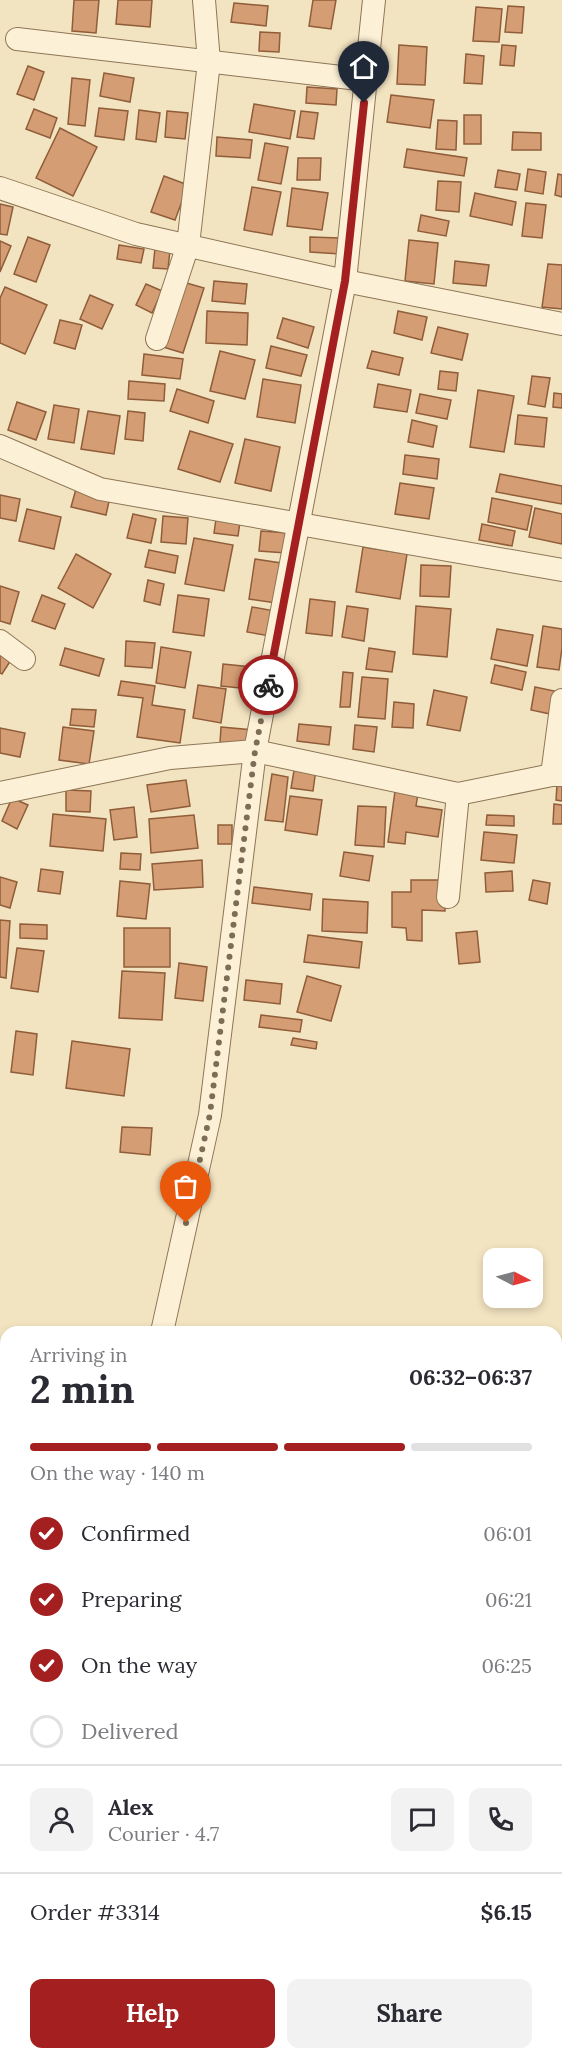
<!DOCTYPE html>
<html lang="en">
<head>
<meta charset="utf-8">
<style>
	:root { --surface:#fff; --page:#f2f2f3; --text:#2b2b33; --muted:#7c7c81; --line:#e1e1e2; --accent:#a42020 }
	body { margin:0; font-family:Lora,serif; background:var(--page); color:var(--text); height:100vh; display:flex; flex-direction:column; font-size:22px; white-space:nowrap }
	* { box-sizing:border-box; margin:0 }
	p { font-size:20px; color:var(--muted) }
	.icon { flex:none; width:33px; height:33px; fill:none; stroke:currentColor; stroke-width:2; stroke-linecap:round; stroke-linejoin:round }
	.map { position:relative; flex:1; overflow:hidden }
	.details { position:absolute; left:0px; top:1326px; width:562px; height:734px; display:flex; flex-direction:column; background:var(--surface); border-radius:18px 18px 0 0; box-shadow:0 3px 9px #0003 }
	.details>* { flex:none }
	.needle { width:39px; rotate:96deg }
	.fabs { position:absolute; left:483px; top:1248px; display:grid; gap:12px }
	.fabs a { display:grid; place-items:center; width:60px; height:60px; border-radius:12px; background:var(--surface); box-shadow:0 3px 9px #0003; font-size:30px }
	.pin { position:absolute; display:grid; place-items:center; width:51px; height:51px; color:#fff; margin:-62px -26px; border-radius:50% 50% 50% 0; rotate:-45deg; box-shadow:0 0 6px #0007 }
	.pin .icon { rotate:45deg }
	.courier { position:absolute; display:grid; place-items:center; width:60px; height:60px; margin:-30px; border:4px solid #a42020; border-radius:50%; background:#fff; color:#222; box-shadow:0 2px 8px #0007 }
	.headline em { font-style:normal; font-weight:800 }
	.headline div { display:flex; flex-direction:column-reverse }
	.headline { display:flex; align-items:center; justify-content:space-between; height:102px; padding:0 30px }
	h1 { font-size:39px; font-weight:800; line-height:45px }
	.bar { display:grid; grid-template-columns:repeat(4,1fr); gap:9px 6px; align-content:center; height:72px; padding:0 30px }
	.bar i { height:8px; border-radius:4px; background:var(--line) }
	.bar .selected { background:var(--accent) }
	.bar p { grid-column:span 4 }
	.line { display:flex; align-items:center; gap:15px; padding:0 30px; border-top:2px solid var(--line) }
	.line div { flex:1 }
	.round { display:grid; place-items:center; flex:none; width:63px; height:63px; border-radius:12px; background:var(--page) }
	ol { padding:0 30px; list-style:none }
	li { display:flex; align-items:center; gap:18px; height:66px }
	li p { margin-inline-start:auto }
	li .icon { padding:6px; border-radius:50%; background:var(--accent); color:#fff; stroke-width:4 }
	li:last-child { color:var(--muted) }
	li i { width:33px; height:33px; border:3px solid var(--line); border-radius:50% }
	.primary-button { display:flex; gap:12px; margin-top:auto; padding:12px 30px }
	.primary-button a { flex:1; height:69px; border-radius:12px; background:var(--accent); color:#fff; font-size:24px; font-weight:800; line-height:69px; text-align:center }
	.primary-button a+a { background:var(--page); color:var(--text) }
	.map>svg:first-child { display:block }
	.building { fill:#d59d73; stroke:#905d3a; stroke-width:1.5 }
	.lines { fill:none; stroke-linecap:round; stroke-linejoin:round }
	.street-casing { stroke:#8e7557; stroke-width:24 }
	.secondary-casing { stroke:#70563a; stroke-width:33 }
	.street { stroke:#fcf1d6; stroke-width:22 }
	.secondary { stroke:#fcf1d6; stroke-width:32 }
	.done { stroke:#7d6c56; stroke-width:6; stroke-dasharray:0 10.8 }
	.route { stroke:#a42020; stroke-width:8 }
</style>
</head>
<body>
<div class="map">
<svg width="562" height="2059" viewBox="0 0 562 2059">
	<rect width="100%" height="100%" fill="#f3e4c1"/>
	<g class="building">
		<polygon points="74,0 99,0 96,33 72,31"/>
		<polygon points="118,0 152,0 150,27 116,24"/>
		<polygon points="313,0 336,0 331,29 309,26"/>
		<polygon points="234,3 268,6 266,26 231,22"/>
		<polygon points="508,6 524,7 522,33 505,32"/>
		<polygon points="476,7 502,9 499,42 473,41"/>
		<polygon points="260,32 280,33 279,52 259,51"/>
		<polygon points="399,45 427,47 425,85 397,84"/>
		<polygon points="502,45 516,46 514,66 500,65"/>
		<polygon points="466,54 484,56 482,84 464,83"/>
		<polygon points="28,66 44,72 34,100 17,94"/>
		<polygon points="104,73 134,78 130,102 100,96"/>
		<polygon points="72,78 90,80 85,126 68,124"/>
		<polygon points="307,87 337,89 336,105 306,103"/>
		<polygon points="391,95 434,100 430,128 387,122"/>
		<polygon points="254,104 295,111 290,139 249,132"/>
		<polygon points="99,108 128,111 124,140 95,136"/>
		<polygon points="34,109 57,118 50,138 26,129"/>
		<polygon points="139,110 160,113 156,142 136,139"/>
		<polygon points="167,111 188,113 185,139 165,137"/>
		<polygon points="301,111 318,113 314,139 297,137"/>
		<rect x="464" y="115" width="17" height="29"/>
		<polygon points="438,120 457,121 456,150 436,149"/>
		<polygon points="60,128 97,147 73,196 36,178"/>
		<polygon points="513,132 541,133 541,150 512,150"/>
		<polygon points="217,137 252,140 250,158 216,156"/>
		<polygon points="265,143 288,147 281,184 258,180"/>
		<polygon points="407,149 467,158 464,176 404,167"/>
		<polygon points="298,158 321,158 320,180 297,180"/>
		<polygon points="528,169 546,172 543,194 525,191"/>
		<polygon points="498,170 520,174 517,190 495,187"/>
		<polygon points="558,174 562,175 562,197 555,195"/>
		<polygon points="164,176 188,185 175,220 151,212"/>
		<polygon points="438,181 461,182 459,212 436,210"/>
		<polygon points="252,187 281,192 272,235 244,230"/>
		<polygon points="292,188 328,193 322,230 287,226"/>
		<polygon points="475,193 516,202 512,225 470,216"/>
		<polygon points="526,203 546,205 542,238 522,236"/>
		<polygon points="0,204 13,207 7,235 0,234"/>
		<polygon points="421,215 449,221 446,236 418,231"/>
		<polygon points="28,237 50,245 36,282 14,274"/>
		<polygon points="310,237 340,238 340,254 310,252"/>
		<polygon points="409,240 438,243 434,284 405,281"/>
		<polygon points="0,241 11,246 0,272"/>
		<polygon points="119,245 144,249 141,263 117,259"/>
		<polygon points="155,248 170,250 168,269 153,268"/>
		<polygon points="455,261 489,265 486,286 453,283"/>
		<polygon points="548,264 562,265 562,309 542,307"/>
		<polygon points="214,281 247,284 245,304 212,301"/>
		<polygon points="183,282 204,288 183,353 163,347"/>
		<polygon points="146,284 162,291 152,313 136,305"/>
		<polygon points="5,287 47,305 25,354 0,343 0,298"/>
		<polygon points="90,295 113,305 102,329 80,319"/>
		<polygon points="207,311 248,313 247,345 206,343"/>
		<polygon points="398,311 427,317 422,340 394,333"/>
		<polygon points="283,318 314,327 308,348 277,338"/>
		<polygon points="60,320 82,325 75,349 54,343"/>
		<polygon points="438,327 468,334 462,360 431,353"/>
		<polygon points="271,346 307,355 301,376 266,368"/>
		<polygon points="220,351 255,360 245,399 210,391"/>
		<polygon points="372,351 403,358 399,375 367,368"/>
		<polygon points="144,354 183,359 180,379 142,375"/>
		<polygon points="440,371 458,373 456,391 438,389"/>
		<polygon points="532,376 550,378 545,407 528,404"/>
		<polygon points="263,379 301,385 295,423 257,417"/>
		<polygon points="129,381 165,384 164,401 128,399"/>
		<polygon points="378,384 411,390 407,412 374,407"/>
		<polygon points="177,389 214,401 208,423 170,411"/>
		<polygon points="478,390 514,396 504,452 470,447"/>
		<polygon points="554,393 562,394 562,408 553,407"/>
		<polygon points="420,394 451,400 447,419 416,413"/>
		<polygon points="17,402 46,412 36,440 8,430"/>
		<polygon points="54,405 79,409 74,443 48,439"/>
		<polygon points="88,411 120,416 114,454 81,449"/>
		<polygon points="128,411 145,413 143,441 125,439"/>
		<polygon points="518,415 547,418 544,447 515,444"/>
		<polygon points="412,420 437,426 433,447 408,442"/>
		<polygon points="190,431 233,444 220,482 178,469"/>
		<polygon points="245,439 280,447 271,491 235,483"/>
		<polygon points="405,455 439,459 437,479 403,474"/>
		<polygon points="500,474 562,486 562,504 496,492"/>
		<polygon points="400,483 434,488 429,519 395,514"/>
		<polygon points="76,489 110,497 106,515 71,507"/>
		<polygon points="0,495 20,499 16,521 0,518"/>
		<polygon points="492,498 532,506 527,530 488,522"/>
		<polygon points="535,508 562,514 562,544 529,537"/>
		<polygon points="27,509 61,517 54,549 19,541"/>
		<polygon points="133,514 156,519 151,543 127,538"/>
		<polygon points="163,516 188,518 186,544 161,542"/>
		<polygon points="216,519 240,522 238,536 214,533"/>
		<polygon points="482,524 515,531 512,546 479,540"/>
		<polygon points="261,531 288,533 286,553 259,551"/>
		<polygon points="194,538 233,545 224,591 185,584"/>
		<polygon points="363,547 407,554 400,599 356,592"/>
		<polygon points="149,550 178,556 175,573 145,567"/>
		<polygon points="76,554 111,574 93,608 58,588"/>
		<polygon points="255,559 281,563 276,603 249,599"/>
		<polygon points="421,565 451,566 449,597 420,596"/>
		<polygon points="148,580 164,584 160,605 144,601"/>
		<polygon points="0,586 19,592 10,624 0,621"/>
		<polygon points="42,595 65,604 55,629 32,621"/>
		<polygon points="178,595 209,599 204,636 173,632"/>
		<polygon points="310,599 335,602 332,636 306,633"/>
		<polygon points="347,606 368,609 364,641 342,637"/>
		<polygon points="416,606 451,609 447,657 413,654"/>
		<polygon points="252,607 275,611 270,636 247,632"/>
		<polygon points="543,626 562,629 562,648 559,670 537,667"/>
		<polygon points="497,629 533,635 527,666 491,659"/>
		<polygon points="126,641 155,643 152,668 125,666"/>
		<polygon points="161,647 191,652 185,688 156,683"/>
		<polygon points="65,648 104,659 99,676 60,665"/>
		<polygon points="369,648 395,652 392,672 366,669"/>
		<polygon points="0,653 11,660 2,674 0,673"/>
		<polygon points="223,664 252,667 250,689 221,686"/>
		<polygon points="495,665 526,672 522,690 491,683"/>
		<polygon points="343,672 353,673 350,707 340,707"/>
		<polygon points="362,677 388,679 385,719 358,717"/>
		<polygon points="121,681 155,686 152,705 185,710 180,743 137,737 143,698 118,695"/>
		<polygon points="198,685 226,689 221,723 193,718"/>
		<polygon points="535,687 559,692 555,715 531,710"/>
		<polygon points="434,690 467,697 460,731 427,725"/>
		<polygon points="394,702 414,704 413,728 392,727"/>
		<polygon points="72,709 96,710 94,727 70,725"/>
		<polygon points="299,724 331,727 329,745 297,741"/>
		<polygon points="355,725 377,727 374,752 353,749"/>
		<polygon points="63,727 94,731 89,764 59,760"/>
		<polygon points="221,727 254,730 252,746 220,743"/>
		<polygon points="0,728 25,733 20,757 0,753"/>
		<polygon points="295,765 316,769 313,791 291,788"/>
		<polygon points="272,774 288,777 283,822 265,820"/>
		<polygon points="186,780 190,806 151,812 147,785"/>
		<polygon points="396,784 419,788 416,806 442,810 438,837 406,832 405,844 388,842"/>
		<polygon points="557,785 562,786 562,801 556,800"/>
		<polygon points="66,790 91,791 90,812 66,811"/>
		<polygon points="290,796 322,800 317,835 285,830"/>
		<polygon points="12,798 28,805 17,829 2,821"/>
		<polygon points="554,804 562,805 562,824 553,824"/>
		<polygon points="358,806 386,807 384,847 355,845"/>
		<polygon points="134,807 137,837 114,840 110,810"/>
		<polygon points="53,814 106,819 103,851 50,846"/>
		<polygon points="194,815 198,848 151,853 149,819"/>
		<polygon points="487,815 514,816 514,826 486,825"/>
		<rect x="218" y="825" width="14" height="19"/>
		<polygon points="484,832 517,835 514,863 481,860"/>
		<polygon points="344,852 373,856 369,881 340,876"/>
		<polygon points="121,853 141,854 140,870 120,869"/>
		<polygon points="202,860 203,887 154,890 152,864"/>
		<polygon points="41,869 63,872 60,894 38,891"/>
		<polygon points="512,871 513,891 486,892 485,873"/>
		<polygon points="0,877 17,882 10,908 0,905"/>
		<polygon points="411,880 445,880 445,911 422,910 422,941 407,940 406,928 392,927 392,892 411,892"/>
		<polygon points="533,880 550,883 547,904 529,900"/>
		<polygon points="120,881 150,884 146,919 117,916"/>
		<polygon points="254,887 312,894 310,910 252,903"/>
		<polygon points="323,899 368,902 367,933 322,931"/>
		<polygon points="0,920 10,921 6,978 0,977"/>
		<polygon points="20,924 47,925 47,939 20,938"/>
		<rect x="124" y="928" width="46" height="39"/>
		<polygon points="477,931 480,962 459,964 456,933"/>
		<polygon points="308,935 362,942 359,968 304,962"/>
		<polygon points="17,948 44,951 38,992 11,988"/>
		<polygon points="179,963 207,967 203,1001 175,998"/>
		<polygon points="122,971 165,973 162,1020 119,1018"/>
		<polygon points="307,976 341,986 331,1021 297,1012"/>
		<polygon points="246,980 282,984 280,1004 244,1000"/>
		<polygon points="261,1015 302,1020 300,1032 259,1027"/>
		<polygon points="16,1031 37,1034 33,1075 11,1072"/>
		<polygon points="293,1038 317,1042 316,1049 291,1045"/>
		<polygon points="72,1041 130,1049 124,1096 66,1088"/>
		<polygon points="122,1127 152,1128 150,1155 120,1152"/>
		<polygon points="173,2054 231,2054 230,2059 171,2059"/>
	</g>
	<g class="lines">
		<g class="street-casing">
			<g id="street">
				<polyline points="17,39 367,80"/>
				<polyline points="0,188 136,234 345,281 562,324"/>
				<polyline points="157,339 188,245 209,62 204,0"/>
				<polyline points="0,446 100,489 562,570"/>
				<polyline points="0,641 24,659"/>
				<polyline points="552,775 562,700"/>
				<polyline points="0,793 170,758 255,751 458,794 552,775 562,775"/>
				<polyline points="448,897 458,794"/>
				<polyline points="162,1332 210,1115 255,751 345,281 374,0"/>
			</g>
		</g>
		<g class="secondary-casing">
			<g id="secondary">
				<polyline points="556,1526 562,1524"/>
				<polyline points="0,1675 6,1674"/>
			</g>
		</g>
		<use href="#street" class="street"/>
		<use href="#secondary" class="secondary"/>
	</g>
	<g class="lines">
		<polyline class="done" points="186,1223 210,1114 255,751 268,685"/>
		<polyline class="route" points="268,685 345,281 364,103"/>
	</g>
</svg>
<div class="fabs">
<a><svg class="needle" viewBox="-14 -14 28 28"><path d="M0-13l5 13h-10z" fill="#e53935"/><path d="M0 13l5-13h-10z" fill="#7c7c81"/></svg></a>
</div>
<div class="pin" style="left:186px;top:1223px;background:#ea580c"><svg class="icon" aria-label="bag" viewBox="0 0 24 24"><path d="M5 8h14l-1 12H6zM9 8a3 3 0 0 1 6 0"/></svg></div>
<div class="pin" style="left:364px;top:103px;background:#1f2937"><svg class="icon" aria-label="home" viewBox="0 0 24 24"><path d="M3 11l9-7 9 7M6 9v11h12V9"/></svg></div>
<div class="courier" style="left:268px;top:685px"><svg class="icon" aria-label="bike" viewBox="0 0 24 24"><circle cx="6" cy="16" r="4"/><circle cx="18" cy="16" r="4"/><path d="M6 16l4-8h5l3 8M10 8l3 8H6M13 5h3"/></svg></div>
<section class="details">
<div class="headline"><div><h1>2 min</h1><p>Arriving in</p></div><em>06:32–06:37</em></div>
<div class="bar"><i class="selected"></i><i class="selected"></i><i class="selected"></i><i></i><p>On the way · 140 m</p></div>
<ol>
<li><svg class="icon" aria-label="check" viewBox="0 0 24 24"><path d="M5 12l5 5 9-10"/></svg>Confirmed<p>06:01</p></li>
<li><svg class="icon" aria-label="check" viewBox="0 0 24 24"><path d="M5 12l5 5 9-10"/></svg>Preparing<p>06:21</p></li>
<li><svg class="icon" aria-label="check" viewBox="0 0 24 24"><path d="M5 12l5 5 9-10"/></svg>On the way<p>06:25</p></li>
<li><i></i>Delivered</li>
</ol>
<div class="line" style="height:108px"><a class="round"><svg class="icon" aria-label="person" viewBox="0 0 24 24"><circle cx="12" cy="8" r="4"/><path d="M4 21q1-7 8-7t8 7"/></svg></a><div><b>Alex</b><p>Courier · 4.7</p></div><a class="round"><svg class="icon" aria-label="chat" viewBox="0 0 24 24"><path d="M4 5h16v11H9l-5 4z"/></svg></a><a class="round"><svg class="icon" aria-label="phone" viewBox="0 0 24 24"><path d="M5 4h4l2 5-3 2q2 4 5 5l2-3 5 2v4C11 20 4 13 5 4z"/></svg></a></div>
<div class="line" style="height:78px"><div>Order #3314</div><b>$6.15</b></div>
<div class="primary-button"><a>Help</a><a>Share</a></div>
</section>
</div>
</body>
</html>
